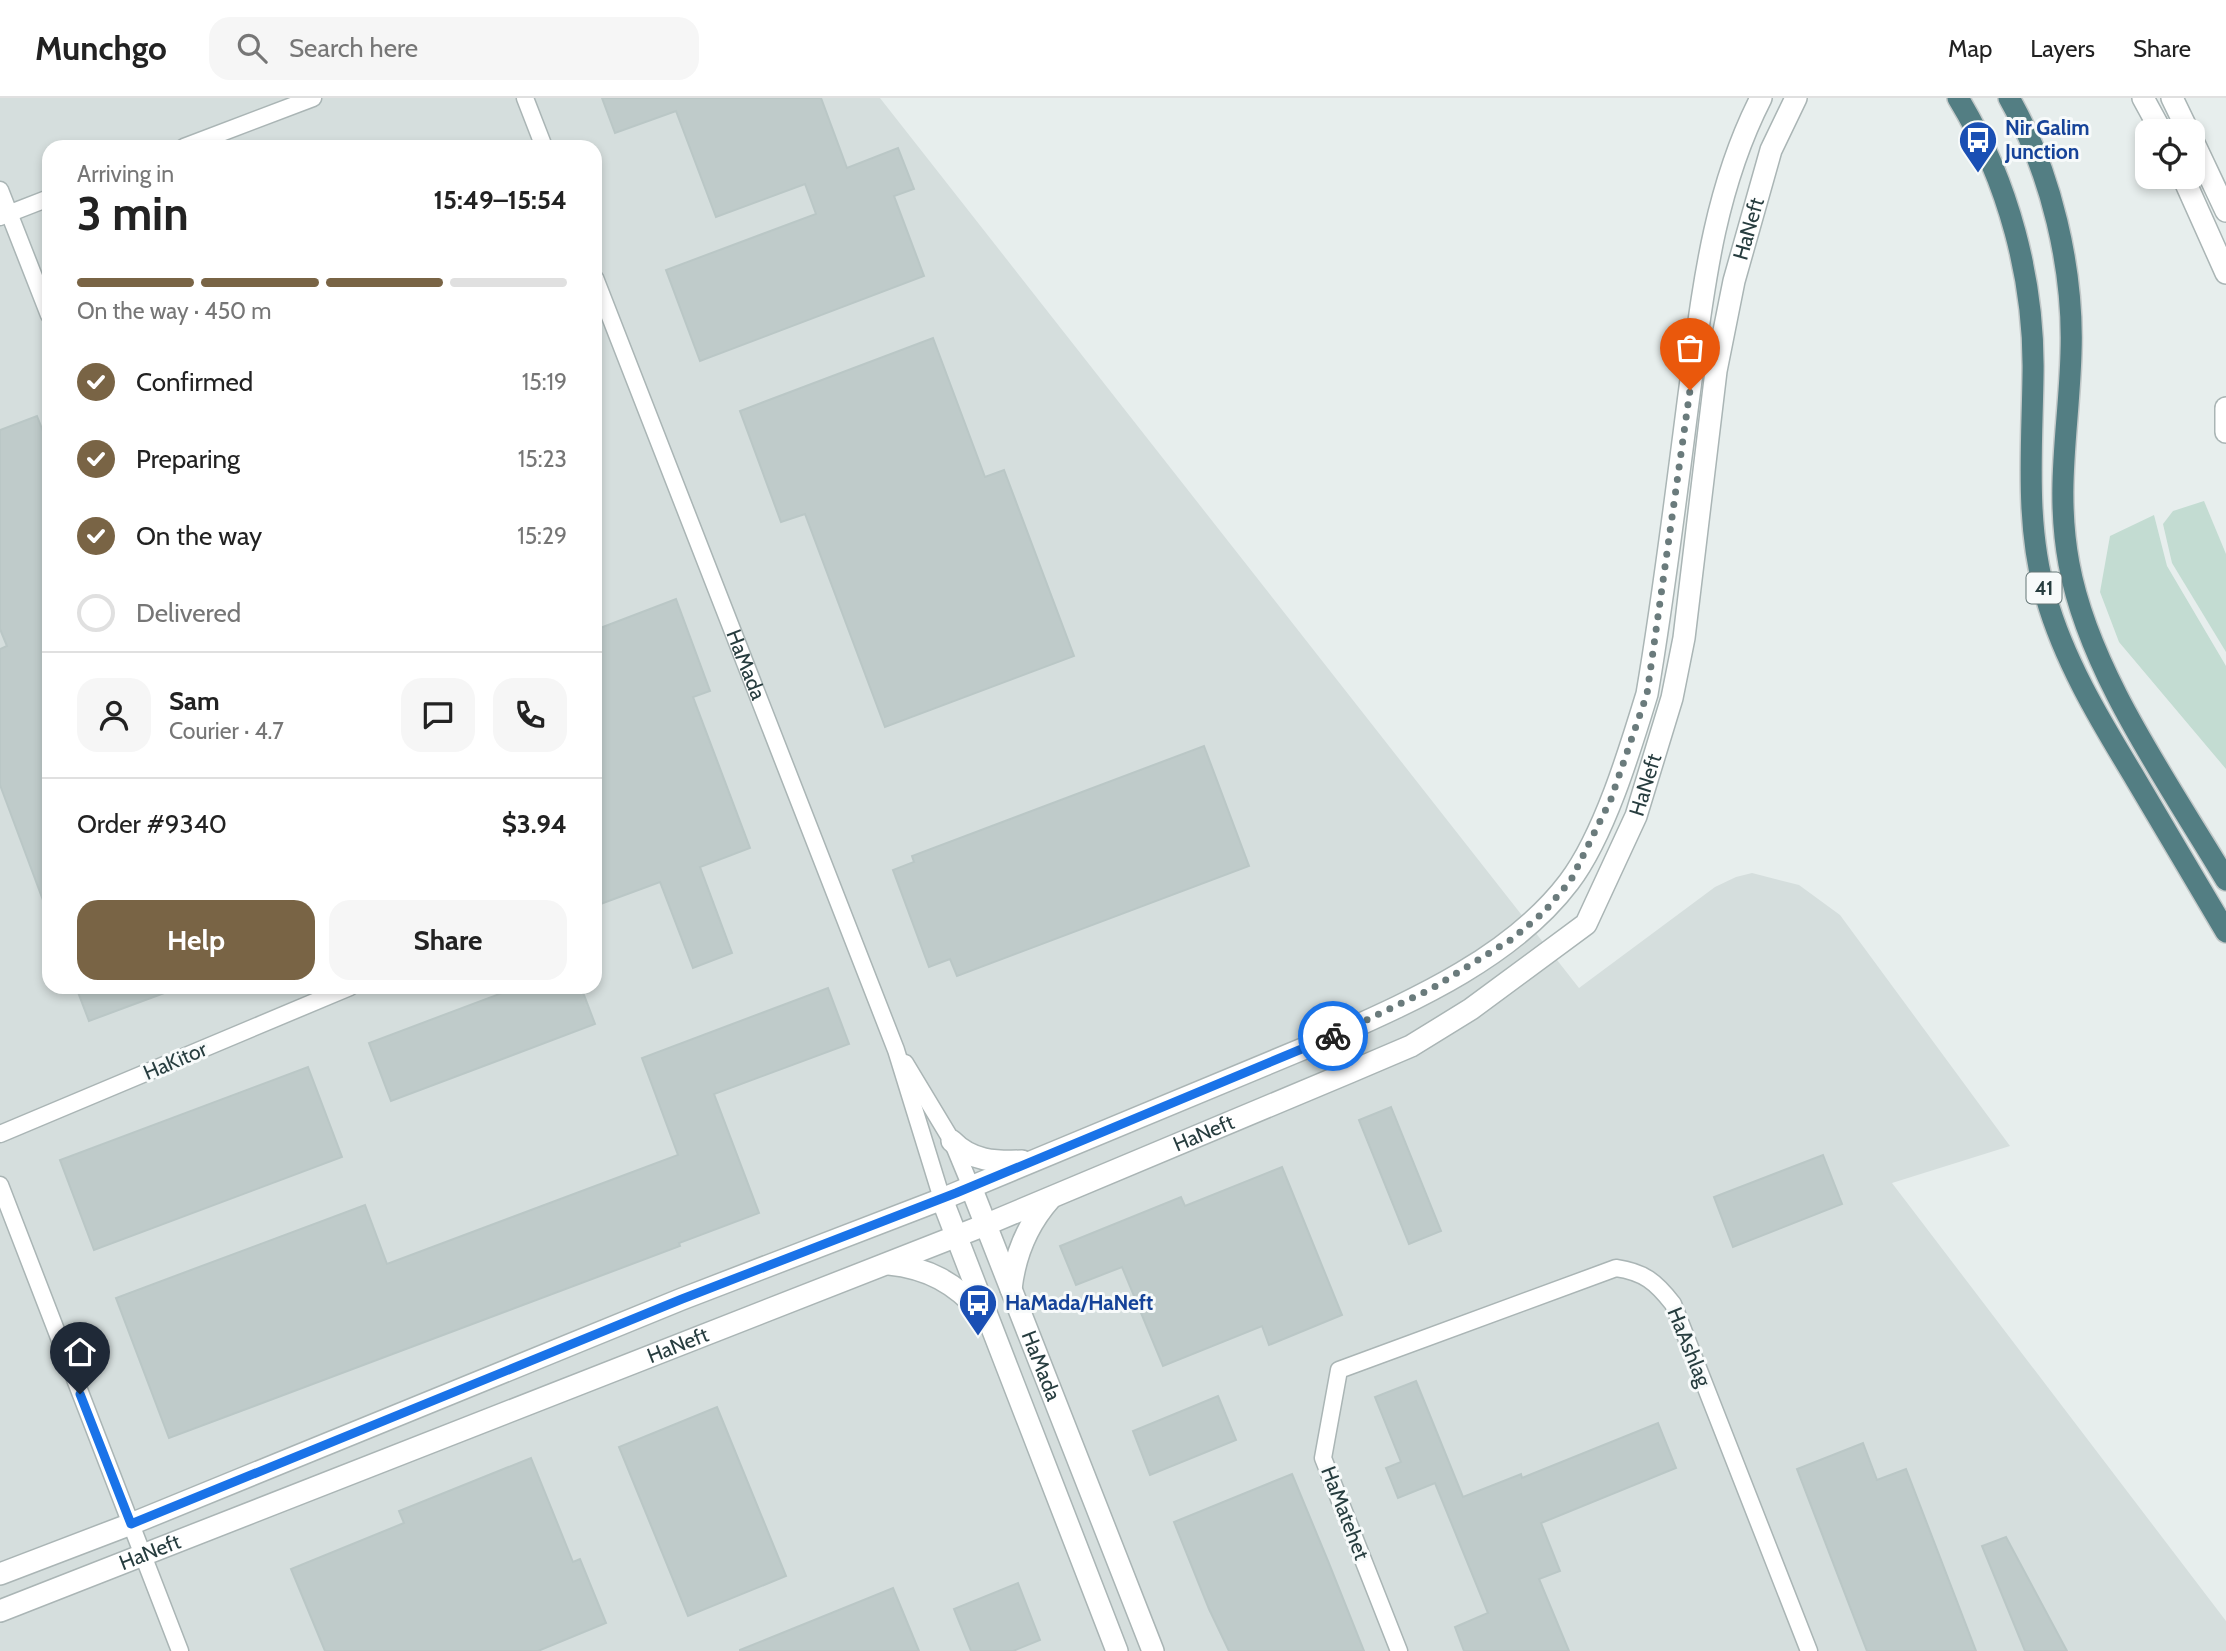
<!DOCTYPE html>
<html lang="en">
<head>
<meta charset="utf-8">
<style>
	:root { --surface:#fff; --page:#f6f6f6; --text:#222; --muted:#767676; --line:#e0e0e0; --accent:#796445 }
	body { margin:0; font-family:Cabin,sans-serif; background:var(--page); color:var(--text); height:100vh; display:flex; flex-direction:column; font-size:26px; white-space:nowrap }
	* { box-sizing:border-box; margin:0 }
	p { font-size:23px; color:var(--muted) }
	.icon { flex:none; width:38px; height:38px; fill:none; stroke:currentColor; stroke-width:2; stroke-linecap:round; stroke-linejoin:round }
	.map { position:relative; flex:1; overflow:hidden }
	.drawer { position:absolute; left:42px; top:42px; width:560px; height:854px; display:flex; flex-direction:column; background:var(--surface); border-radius:21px; box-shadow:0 4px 10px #0003 }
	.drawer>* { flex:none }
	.buttons { position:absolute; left:2135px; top:21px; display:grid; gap:14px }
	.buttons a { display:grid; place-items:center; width:70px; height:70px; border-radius:14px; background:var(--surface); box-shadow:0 4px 10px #0003; font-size:35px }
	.pin { position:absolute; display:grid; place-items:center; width:60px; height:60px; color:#fff; margin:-72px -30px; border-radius:50% 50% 50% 0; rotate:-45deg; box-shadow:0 0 7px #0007 }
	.pin .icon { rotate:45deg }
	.courier { position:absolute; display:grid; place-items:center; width:70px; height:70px; margin:-35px; border:5px solid #1a73e8; border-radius:50%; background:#fff; color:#222; box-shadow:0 2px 9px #0007 }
	.overview em { font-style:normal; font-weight:700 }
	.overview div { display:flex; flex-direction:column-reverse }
	.overview { display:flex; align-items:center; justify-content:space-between; height:119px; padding:0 35px }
	h1 { font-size:46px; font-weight:700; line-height:52px }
	.bar { display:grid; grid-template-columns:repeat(4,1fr); gap:10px 7px; align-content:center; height:84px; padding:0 35px }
	.bar i { height:9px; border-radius:5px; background:var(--line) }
	.bar .active { background:var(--accent) }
	.bar p { grid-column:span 4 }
	.line { display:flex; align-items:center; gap:18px; padding:0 35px; border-top:2px solid var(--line) }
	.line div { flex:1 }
	.round { display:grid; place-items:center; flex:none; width:74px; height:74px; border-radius:21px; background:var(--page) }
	ol { padding:0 35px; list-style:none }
	li { display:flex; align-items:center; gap:21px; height:77px }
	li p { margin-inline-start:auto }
	li .icon { padding:7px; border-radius:50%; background:var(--accent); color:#fff; stroke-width:4 }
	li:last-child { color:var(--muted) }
	li i { width:38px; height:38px; border:4px solid var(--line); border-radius:50% }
	.primary-button { display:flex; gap:14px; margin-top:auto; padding:14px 35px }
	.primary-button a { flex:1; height:80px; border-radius:21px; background:var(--accent); color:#fff; font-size:28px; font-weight:700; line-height:80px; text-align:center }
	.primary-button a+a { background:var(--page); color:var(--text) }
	header { display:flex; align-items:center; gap:42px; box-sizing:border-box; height:98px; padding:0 35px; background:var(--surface); border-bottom:2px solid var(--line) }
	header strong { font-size:33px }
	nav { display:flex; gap:38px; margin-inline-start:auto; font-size:24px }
	.search { width:490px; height:63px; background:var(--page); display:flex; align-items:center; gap:18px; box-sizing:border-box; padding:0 24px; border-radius:21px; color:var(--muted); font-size:26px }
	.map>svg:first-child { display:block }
	.built { fill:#d5dedd; fill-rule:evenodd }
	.green { fill:#c3dcd2 }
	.building { fill:#bfcbca; stroke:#bac7c6; stroke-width:2 }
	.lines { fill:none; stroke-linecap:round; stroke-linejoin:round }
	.minor-casing { stroke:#aab5b5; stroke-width:19 }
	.tertiary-casing { stroke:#aab5b5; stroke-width:24 }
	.trunk-casing { stroke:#c3c9c9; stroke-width:24 }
	.minor { stroke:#fff; stroke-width:16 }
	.tertiary { stroke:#fff; stroke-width:21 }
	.trunk { stroke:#537e83; stroke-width:21 }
	.done { stroke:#6a7b7c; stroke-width:7; stroke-dasharray:0 12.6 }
	.route { stroke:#1a73e8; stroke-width:9 }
	.labels { text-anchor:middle; stroke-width:6; stroke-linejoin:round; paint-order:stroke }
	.shield { fill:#f7fafa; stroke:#657677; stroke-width:2 }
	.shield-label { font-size:19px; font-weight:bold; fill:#273d3f }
	.transit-label { font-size:21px; font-weight:bold; fill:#164399; stroke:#f7fafa; text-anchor:start }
	.street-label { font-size:21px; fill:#273d3f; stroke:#f7fafa }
</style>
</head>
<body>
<header>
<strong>Munchgo</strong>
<div class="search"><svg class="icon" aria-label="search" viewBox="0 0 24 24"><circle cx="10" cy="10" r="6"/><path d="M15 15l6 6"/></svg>Search here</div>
<nav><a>Map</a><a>Layers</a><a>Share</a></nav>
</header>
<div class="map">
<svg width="2226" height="1553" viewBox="0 0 2226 1553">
	<rect width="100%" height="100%" fill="#e7eeed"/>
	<path class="built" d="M0,0H880L1579,890L1715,789L1736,779L1752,775L1799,787L1840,817L2010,1048L1892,1085L2226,1523V1553H0ZM49,49H595V889H49Z"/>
	<g class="green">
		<polygon points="2204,403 2226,456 2226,554 2172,465 2163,426 2173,413"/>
		<polygon points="2154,417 2167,468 2226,568 2226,671 2119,544 2100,494 2110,438"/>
	</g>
	<g class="building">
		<polygon points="602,0 821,0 847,70 898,50 914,91 894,98 924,178 700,263 666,172 816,116 805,86 716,119 676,13 615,35"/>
		<polygon points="933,240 985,379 1004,372 1074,558 885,629 805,416 781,424 740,313"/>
		<polygon points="37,318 49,349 47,813 0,687 0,551 7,548 0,531 0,332"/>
		<polygon points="676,501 710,593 693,599 750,750 700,769 732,855 693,870 660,784 595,808 595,532"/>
		<polygon points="1204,648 1249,768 957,878 950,861 929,869 893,772 914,764 912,758"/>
		<polygon points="76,889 175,889 175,891 89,923"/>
		<polygon points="518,889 581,889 595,926 391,1003 369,945"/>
		<polygon points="828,890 849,946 714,996 759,1115 679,1145 680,1148 169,1340 116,1200 365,1107 387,1166 678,1057 642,960"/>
		<polygon points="308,969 342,1059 94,1152 60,1062"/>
		<polygon points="1391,1009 1441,1133 1409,1146 1359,1022"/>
		<polygon points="1823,1057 1842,1106 1733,1149 1714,1099"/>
		<polygon points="1282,1069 1342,1217 1269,1247 1262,1228 1163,1268 1122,1169 1076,1187 1060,1148 1181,1099 1185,1108"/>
		<polygon points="1416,1283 1463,1399 1521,1376 1522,1380 1658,1325 1676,1370 1541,1425 1560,1473 1539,1481 1569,1553 1464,1553 1455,1529 1488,1515 1435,1385 1398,1400 1386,1370 1401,1364 1375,1299"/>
		<polygon points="1218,1298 1236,1342 1150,1377 1133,1333"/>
		<polygon points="717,1309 786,1478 688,1518 619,1349"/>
		<polygon points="1863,1345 1877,1382 1906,1371 1976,1553 1867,1553 1797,1371"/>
		<polygon points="531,1360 573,1464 580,1461 606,1525 538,1553 325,1553 291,1471 404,1425 399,1413"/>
		<polygon points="1292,1376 1328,1463 1364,1553 1229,1553 1209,1511 1174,1424"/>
		<polygon points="2006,1439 2067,1553 2025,1553 1982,1448"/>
		<polygon points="1018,1485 1040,1542 1013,1553 971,1553 954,1511"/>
		<polygon points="893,1490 919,1553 740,1553 740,1552"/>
	</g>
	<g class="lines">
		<g class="minor-casing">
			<g id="minor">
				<polyline points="525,0 544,49"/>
				<polyline points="184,49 313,0"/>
				<polyline points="0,92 49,217"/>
				<polyline points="0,119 49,100"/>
				<path id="s1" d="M595,180L896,952L942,1101"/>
				<polyline points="905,965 952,1043 971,1089"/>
				<polyline points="0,1036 350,889"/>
				<polyline points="0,1087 180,1553"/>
				<path d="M1399,1553L1323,1360L1339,1272L1616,1170C1644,1174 1656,1184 1673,1206L1809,1553"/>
			</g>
		</g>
		<g class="tertiary-casing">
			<g id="tertiary">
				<polyline points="2143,0 2161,33"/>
				<polyline points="2172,0 2188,33"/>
				<polyline points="2193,43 2226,113"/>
				<polyline points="2183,79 2226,175"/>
				<polyline points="2226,310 2226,334"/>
				<path d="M952,1043C971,1063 995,1064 1022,1063"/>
				<path id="s2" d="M971,1089L1153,1553"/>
				<polyline points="942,1101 1117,1553"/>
				<path d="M889,1166C928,1170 955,1185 981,1214"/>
				<path d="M1011,1191C1015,1156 1027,1127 1050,1101"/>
				<path d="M0,1476L131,1426L682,1201L942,1101L1334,938C1417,901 1513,858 1569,784C1604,738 1630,652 1647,596C1664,497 1676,397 1689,297C1703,193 1713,94 1761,0"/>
				<path id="s3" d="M0,1513L985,1127L1350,974L1411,948L1471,911L1586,826L1636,718L1672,600L1684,540L1716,273L1734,183L1771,52L1796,0"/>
			</g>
		</g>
		<g class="trunk-casing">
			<g id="trunk">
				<path d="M1958,0C2008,82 2035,182 2033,278C2032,351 2025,428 2046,499C2064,562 2098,619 2132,675C2163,728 2195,781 2226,834"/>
				<path d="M2009,0C2051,73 2074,171 2071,255C2069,329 2055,391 2069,466C2089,575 2170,687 2226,782"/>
			</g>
		</g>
		<use href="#minor" class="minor"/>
		<use href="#tertiary" class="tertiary"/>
		<use href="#trunk" class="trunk"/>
	</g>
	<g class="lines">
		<polyline class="done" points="1333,938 1431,891 1512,841 1544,814 1571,782 1611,701 1647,596 1690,292"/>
		<polyline class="route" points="80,1296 131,1426 682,1201 956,1095 1333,938"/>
	</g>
	<defs>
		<g id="bus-pin" transform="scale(2.0125)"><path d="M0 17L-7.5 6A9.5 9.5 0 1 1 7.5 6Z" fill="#1a4fb4" stroke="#f7fafa"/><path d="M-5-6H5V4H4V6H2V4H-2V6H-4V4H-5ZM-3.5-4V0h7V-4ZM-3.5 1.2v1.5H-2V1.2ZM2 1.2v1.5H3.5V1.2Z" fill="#fff"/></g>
	</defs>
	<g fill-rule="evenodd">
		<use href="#bus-pin" x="1978" y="42"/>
		<use href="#bus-pin" x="978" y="1205"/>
	</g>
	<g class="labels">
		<rect class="shield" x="2026.5" y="474.5" width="35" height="31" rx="5"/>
		<g class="shield-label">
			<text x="2044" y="497">41</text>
		</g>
		<g class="transit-label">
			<text x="2005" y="37">Nir Galim<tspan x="2005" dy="24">Junction</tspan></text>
			<text x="1005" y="1212">HaMada/HaNeft</text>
		</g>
		<g class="street-label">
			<text dy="7" stroke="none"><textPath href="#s3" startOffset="2452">HaNeft</textPath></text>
			<text dy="7" stroke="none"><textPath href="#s1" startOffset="415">HaMada</textPath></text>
			<text dy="7" stroke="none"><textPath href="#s3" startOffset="1885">HaNeft</textPath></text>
			<text transform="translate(175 963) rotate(-23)" y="7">HaKitor</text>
			<text dy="7" stroke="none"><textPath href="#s3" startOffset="1295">HaNeft</textPath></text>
			<text dy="7" stroke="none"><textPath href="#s3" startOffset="728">HaNeft</textPath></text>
			<text transform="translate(1689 1249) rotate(68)" y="7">HaAshlag</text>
			<text dy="7" stroke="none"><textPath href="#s2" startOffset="192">HaMada</textPath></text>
			<text transform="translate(1345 1415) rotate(69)" y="7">HaMatehet</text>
			<text dy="7" stroke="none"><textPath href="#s3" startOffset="161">HaNeft</textPath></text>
		</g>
	</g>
</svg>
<div class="buttons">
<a><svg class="icon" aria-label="locate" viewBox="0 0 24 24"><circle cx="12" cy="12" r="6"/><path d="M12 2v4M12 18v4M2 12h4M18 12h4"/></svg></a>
</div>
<div class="pin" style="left:1690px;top:292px;background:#ea580c"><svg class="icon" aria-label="bag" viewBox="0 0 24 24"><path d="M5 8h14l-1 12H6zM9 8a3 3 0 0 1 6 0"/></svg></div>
<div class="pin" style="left:80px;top:1296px;background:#1f2937"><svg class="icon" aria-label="home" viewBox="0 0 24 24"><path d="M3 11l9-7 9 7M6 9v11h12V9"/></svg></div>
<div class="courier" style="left:1333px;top:938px"><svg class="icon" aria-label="bike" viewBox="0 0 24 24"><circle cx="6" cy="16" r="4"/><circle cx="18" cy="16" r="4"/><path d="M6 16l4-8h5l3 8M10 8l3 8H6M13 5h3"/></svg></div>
<section class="drawer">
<div class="overview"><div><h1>3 min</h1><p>Arriving in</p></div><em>15:49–15:54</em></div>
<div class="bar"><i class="active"></i><i class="active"></i><i class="active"></i><i></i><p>On the way · 450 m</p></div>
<ol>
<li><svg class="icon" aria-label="check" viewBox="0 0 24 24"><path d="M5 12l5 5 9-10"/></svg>Confirmed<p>15:19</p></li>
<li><svg class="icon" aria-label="check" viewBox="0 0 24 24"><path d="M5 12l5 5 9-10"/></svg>Preparing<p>15:23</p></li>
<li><svg class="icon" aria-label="check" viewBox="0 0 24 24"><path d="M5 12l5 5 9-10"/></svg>On the way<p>15:29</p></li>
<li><i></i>Delivered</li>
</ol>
<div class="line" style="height:126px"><a class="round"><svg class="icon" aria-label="person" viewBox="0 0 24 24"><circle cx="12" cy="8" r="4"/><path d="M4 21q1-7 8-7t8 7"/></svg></a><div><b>Sam</b><p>Courier · 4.7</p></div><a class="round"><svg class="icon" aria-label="chat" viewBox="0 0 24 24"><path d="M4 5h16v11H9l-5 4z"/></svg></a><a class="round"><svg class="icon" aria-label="phone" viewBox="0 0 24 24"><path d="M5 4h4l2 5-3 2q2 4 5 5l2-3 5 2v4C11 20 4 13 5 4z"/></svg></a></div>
<div class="line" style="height:91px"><div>Order #9340</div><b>$3.94</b></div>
<div class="primary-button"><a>Help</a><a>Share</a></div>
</section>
</div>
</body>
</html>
